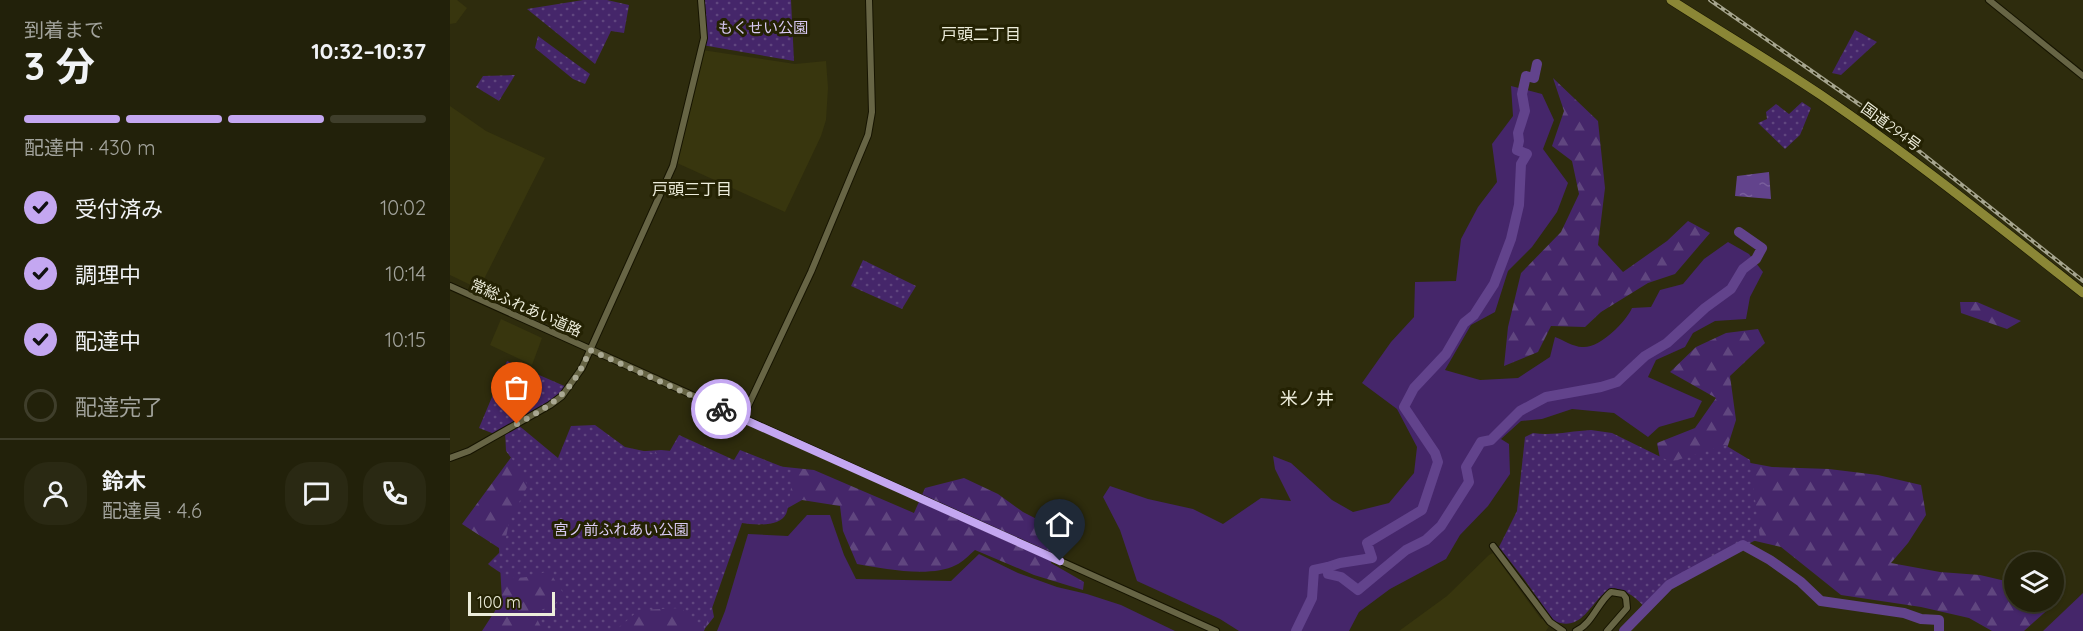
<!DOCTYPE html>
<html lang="ja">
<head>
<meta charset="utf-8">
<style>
	:root { --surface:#22210a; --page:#2a2913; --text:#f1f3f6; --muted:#a2a39c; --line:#3f3e2b; --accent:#c4a7f1 }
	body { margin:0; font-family:Quicksand,"Noto Sans JP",sans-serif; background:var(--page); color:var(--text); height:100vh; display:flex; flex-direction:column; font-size:22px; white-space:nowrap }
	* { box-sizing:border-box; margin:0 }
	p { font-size:20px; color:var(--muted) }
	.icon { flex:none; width:33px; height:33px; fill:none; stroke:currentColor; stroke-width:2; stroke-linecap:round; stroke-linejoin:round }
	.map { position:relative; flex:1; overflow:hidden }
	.side { display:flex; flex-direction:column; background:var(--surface); width:450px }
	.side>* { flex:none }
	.tools { position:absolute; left:1554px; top:552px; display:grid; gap:12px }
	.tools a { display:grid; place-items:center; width:60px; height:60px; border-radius:50%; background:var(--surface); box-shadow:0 2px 4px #0004,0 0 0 2px var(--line); font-size:30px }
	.scale { position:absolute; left:18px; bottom:15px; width:87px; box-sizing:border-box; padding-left:6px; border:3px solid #ededdb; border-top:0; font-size:16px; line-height:21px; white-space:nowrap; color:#ededdb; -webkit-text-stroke:4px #242203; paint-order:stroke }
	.pin { position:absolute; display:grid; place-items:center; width:51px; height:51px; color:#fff; margin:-62px -26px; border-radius:50% 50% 50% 0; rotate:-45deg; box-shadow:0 0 6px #0007 }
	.pin .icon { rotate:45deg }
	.courier { position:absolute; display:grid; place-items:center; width:60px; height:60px; margin:-30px; border:4px solid #c4a7f1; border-radius:50%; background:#fff; color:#222; box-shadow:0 2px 8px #0007 }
	.head em { font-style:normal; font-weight:700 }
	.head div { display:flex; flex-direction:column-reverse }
	.head { display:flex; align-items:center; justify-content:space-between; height:102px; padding:0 24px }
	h1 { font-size:39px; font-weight:700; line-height:45px }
	.bar { display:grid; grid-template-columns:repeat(4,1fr); gap:9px 6px; align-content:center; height:72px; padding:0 24px }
	.bar i { height:8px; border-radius:4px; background:var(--line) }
	.bar .on { background:var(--accent) }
	.bar p { grid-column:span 4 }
	.line { display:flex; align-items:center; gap:15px; padding:0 24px; border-top:2px solid var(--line) }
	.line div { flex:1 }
	.round { display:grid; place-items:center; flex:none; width:63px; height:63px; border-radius:24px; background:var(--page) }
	ol { padding:0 24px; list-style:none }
	li { display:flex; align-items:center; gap:18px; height:66px }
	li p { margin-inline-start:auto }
	li .icon { padding:6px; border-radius:50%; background:var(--accent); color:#111; stroke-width:4 }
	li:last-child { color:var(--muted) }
	li i { width:33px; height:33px; border:3px solid var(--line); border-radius:50% }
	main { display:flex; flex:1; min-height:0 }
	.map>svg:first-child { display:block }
	.built { fill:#38360e }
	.green { fill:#45266a }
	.forest { fill:url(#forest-firs) }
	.park { fill:url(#park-dots) }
	.water { fill:url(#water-ripples) }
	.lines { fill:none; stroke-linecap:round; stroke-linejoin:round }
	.river { stroke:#62438c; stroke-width:10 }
	.minor-casing { stroke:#161400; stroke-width:8 }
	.highway-casing { stroke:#161400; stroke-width:10 }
	.minor { stroke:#676545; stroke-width:6 }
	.highway { stroke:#8b8736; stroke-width:9 }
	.rail-casing { stroke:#a6a58f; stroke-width:4 }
	.rail { stroke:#242203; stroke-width:1.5; stroke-dasharray:4.5; stroke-linecap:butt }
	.done { stroke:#aaa993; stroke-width:6; stroke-dasharray:0 10.8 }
	.route { stroke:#c4a7f1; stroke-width:8 }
	.labels { text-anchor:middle; stroke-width:6; stroke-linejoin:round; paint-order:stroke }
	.park-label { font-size:15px; fill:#d9caf4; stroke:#242203 }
	.street-label { font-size:15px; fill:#ededdb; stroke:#242203 }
	.neighbourhood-label { font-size:16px; fill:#ededdb; stroke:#242203 }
	.quarter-label { font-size:18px; fill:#ededdb; stroke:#242203 }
</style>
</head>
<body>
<main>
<section class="side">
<div class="head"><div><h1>3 分</h1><p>到着まで</p></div><em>10:32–10:37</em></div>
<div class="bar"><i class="on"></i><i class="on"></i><i class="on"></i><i></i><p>配達中 · 430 m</p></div>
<ol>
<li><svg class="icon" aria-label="check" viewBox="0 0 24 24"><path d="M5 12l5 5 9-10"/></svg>受付済み<p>10:02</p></li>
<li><svg class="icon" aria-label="check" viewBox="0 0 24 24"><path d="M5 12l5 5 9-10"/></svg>調理中<p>10:14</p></li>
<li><svg class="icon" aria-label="check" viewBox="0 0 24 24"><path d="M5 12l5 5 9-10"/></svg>配達中<p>10:15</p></li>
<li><i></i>配達完了</li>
</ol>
<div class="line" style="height:108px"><a class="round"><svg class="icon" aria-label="person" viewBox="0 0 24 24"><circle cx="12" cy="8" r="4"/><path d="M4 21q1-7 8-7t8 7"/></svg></a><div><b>鈴木</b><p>配達員 · 4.6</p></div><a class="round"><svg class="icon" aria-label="chat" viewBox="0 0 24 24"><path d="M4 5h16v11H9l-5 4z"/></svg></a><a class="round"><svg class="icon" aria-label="phone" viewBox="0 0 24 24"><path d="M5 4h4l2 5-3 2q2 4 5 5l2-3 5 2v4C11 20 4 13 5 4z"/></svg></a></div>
</section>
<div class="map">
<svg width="1633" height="631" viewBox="0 0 1633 631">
	<defs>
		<pattern id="forest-firs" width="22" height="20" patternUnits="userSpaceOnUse" patternTransform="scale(1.5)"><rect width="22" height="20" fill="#45266a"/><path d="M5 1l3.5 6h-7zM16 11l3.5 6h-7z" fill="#60467f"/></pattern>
		<pattern id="park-dots" width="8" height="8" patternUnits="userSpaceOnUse" patternTransform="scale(1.5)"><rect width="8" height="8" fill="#45266a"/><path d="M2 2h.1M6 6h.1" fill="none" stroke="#60467f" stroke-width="1.8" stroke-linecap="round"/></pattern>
		<pattern id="water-ripples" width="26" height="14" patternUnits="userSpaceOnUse" patternTransform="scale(1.5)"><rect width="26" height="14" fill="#62438c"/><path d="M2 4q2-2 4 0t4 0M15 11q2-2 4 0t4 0" fill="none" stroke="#795e9c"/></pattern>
	</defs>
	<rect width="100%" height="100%" fill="#2e2c0d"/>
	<g class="built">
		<polygon points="0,0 7,0 17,8 6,23 0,24"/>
		<polygon points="252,50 345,64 376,61 378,88 376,120 371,136 335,212 227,163"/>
		<polygon points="0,106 36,131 95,158 29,289 0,275"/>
		<polygon points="51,319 92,338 82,365 40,345"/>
		<polygon points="1043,553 1091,619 1094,618 1099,626 1096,631 949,631 997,596 1039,555"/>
	</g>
	<g class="green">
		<path d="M1061,86L1092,94L1104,120L1093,149L1118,183L1107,212L1082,247L1058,271L1045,312L1021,325L995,370L1030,380L1068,378L1100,357L1105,337C1113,340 1124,347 1132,347C1149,349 1176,322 1182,308L1201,307L1210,290L1233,284L1254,259L1278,242L1299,254L1313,272L1300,297L1296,319L1265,321L1243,333L1235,347L1206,360L1198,377L1252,401L1244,417L1209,427L1198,437L1164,413L1122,409L1092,419L1071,421L1051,439L1059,444L1060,474L1038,506L1010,535L996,559L940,589L909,612L899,631H789L770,619L687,581L670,530L653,497L660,486L698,499L743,509L773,524L811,498L841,501L825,469L823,456L841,463L882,500L903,512L939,503L964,473L967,447L947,409L912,383L941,342L964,317L965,282L1006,281L1011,239L1028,207L1047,182L1042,144L1063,116Z"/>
		<polygon points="357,515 380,515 394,555 406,579 501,581 529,554 568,573 607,587 637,594 671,605 725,631 267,631 275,611 298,534 338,536"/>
		<polygon points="1633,593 1633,631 1593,631"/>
	</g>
	<g class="forest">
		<polygon points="1103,78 1148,121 1155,188 1148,245 1173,272 1217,241 1238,221 1260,233 1225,274 1198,283 1151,312 1135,327 1101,326 1088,352 1054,366 1058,327 1071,273 1111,232 1129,194 1122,161 1102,146 1114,111"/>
		<polygon points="1510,302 1527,302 1571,321 1557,329 1511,313"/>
		<polygon points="1308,329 1315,343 1280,376 1286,420 1274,458 1322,467 1379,469 1428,475 1471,485 1476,515 1458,543 1441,563 1490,572 1530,575 1564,583 1564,602 1604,602 1604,595 1611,598 1574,631 1542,631 1519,618 1471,607 1391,595 1331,547 1284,536 1223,527 1207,443 1245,428 1266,398 1220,372 1246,347 1276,333"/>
		<path d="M73,441L98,471L166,453L211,450L244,453L297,470L316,465L364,470L464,513L475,488L514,478L548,494L573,512L612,532L601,563L634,582L633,590L584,575L525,550C519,555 513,562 506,565C481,578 435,569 407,564L393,531L390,506L352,500L322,517L296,497L258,586L264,617L253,631H32L52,600L49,548L12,524Z"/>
	</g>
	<g class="park">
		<polygon points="133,0 157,0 179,5 174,33 161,31 145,64 77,9"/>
		<polygon points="250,0 341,0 344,61 252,45"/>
		<polygon points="1405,30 1427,42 1391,75 1382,73"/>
		<polygon points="88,36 140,74 135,84 123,79 85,48"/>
		<polygon points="65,75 49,101 26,87 33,76"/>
		<polygon points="1352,102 1361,108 1350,135 1335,149 1308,123 1317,119 1316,112 1326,104 1339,114"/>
		<polygon points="413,260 466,286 452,309 401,286"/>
		<path d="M57,361L119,388L112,396L67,424L108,458L121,426L145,425L175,447L217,456L229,435L284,460L290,450L343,471C342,480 339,508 336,514C330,527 304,525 292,523L254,631H249L232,608L189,610L165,631H93L84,613L117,599L99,571C72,579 62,583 38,564L54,548L59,522L77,487L74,475L56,451L55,431L47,435L29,428Z"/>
		<path d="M1141,430L1162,433L1221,462L1275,445L1300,460L1310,538L1223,582L1196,609C1186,597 1179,592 1164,588C1160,591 1155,593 1151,596C1137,611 1128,631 1104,621L1074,579L1049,547L1067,511L1075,437L1083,433C1102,436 1121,431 1141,430Z"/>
	</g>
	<polygon class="water" points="1319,172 1321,199 1285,196 1287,176"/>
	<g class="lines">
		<g class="river">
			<polyline points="878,567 890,563 922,558 917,543 972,510 988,462 985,453 954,407 964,388 996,354 1014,323 1024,315 1044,284 1061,239 1069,205 1071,164 1077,154 1067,150 1069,141 1068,133 1075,111 1072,94 1076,76 1084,78 1087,64"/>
			<polyline points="846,631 862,598 864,570 878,567 878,574 891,577 908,590 956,550 976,540 991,526 1019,482 1016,467 1031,442 1041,440 1070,411 1096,397 1151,387 1167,382 1195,356 1217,343 1255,308 1281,289 1293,269 1306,259 1312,248 1289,232"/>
			<polyline points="1174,631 1219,585 1293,545 1320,560 1351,582 1371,601 1454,613 1471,619 1489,620 1489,631"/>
		</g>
		<g class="minor-casing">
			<g id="minor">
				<polyline points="1539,0 1633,76"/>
				<polyline points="0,286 766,631"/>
				<polyline points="292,419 361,272 418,135 422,112 419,0"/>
				<polyline points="0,458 19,451 100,405 112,396 132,368 223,166 254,38 251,0"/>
				<polyline points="1043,546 1100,622 1113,631"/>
				<path d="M1126,631C1142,624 1148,602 1161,592L1173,594L1176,598L1177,608L1157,631"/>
			</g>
		</g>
		<g class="highway-casing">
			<path id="highway" d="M1221,0C1271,32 1322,62 1371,95C1462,157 1547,225 1633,293"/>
		</g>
		<use href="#minor" class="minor"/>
		<use href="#highway" class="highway"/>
		<g class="rail-casing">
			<polyline id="rail" points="1260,0 1416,109 1633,281"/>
		</g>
		<use href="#rail" class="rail"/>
	</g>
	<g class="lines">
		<path class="done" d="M67,424C106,403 122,392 140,350L271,409"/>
		<polyline class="route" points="271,409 610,561"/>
	</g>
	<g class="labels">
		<g class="park-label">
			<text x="313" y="33">もくせい公園</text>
			<text x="171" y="535">宮ノ前ふれあい公園</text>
		</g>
		<g class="street-label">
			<text transform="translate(1441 127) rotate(36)" y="5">国道294号</text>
			<text transform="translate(76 308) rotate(24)" y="5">常総ふれあい道路</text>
		</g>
		<g class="neighbourhood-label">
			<text x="531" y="40">戸頭二丁目</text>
			<text x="242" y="195">戸頭三丁目</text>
		</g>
		<g class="quarter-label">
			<text x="857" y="405">米ノ井</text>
		</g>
	</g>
</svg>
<div class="tools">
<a><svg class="icon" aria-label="layers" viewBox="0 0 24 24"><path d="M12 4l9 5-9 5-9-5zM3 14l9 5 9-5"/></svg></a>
</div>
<div class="scale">100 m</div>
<div class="pin" style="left:67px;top:424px;background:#ea580c"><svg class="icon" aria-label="bag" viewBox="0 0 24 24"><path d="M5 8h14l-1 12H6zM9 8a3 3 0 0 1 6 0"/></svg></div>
<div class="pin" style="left:610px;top:561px;background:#1f2937"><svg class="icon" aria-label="home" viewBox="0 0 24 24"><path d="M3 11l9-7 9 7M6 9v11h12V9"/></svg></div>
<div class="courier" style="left:271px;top:409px"><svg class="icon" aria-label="bike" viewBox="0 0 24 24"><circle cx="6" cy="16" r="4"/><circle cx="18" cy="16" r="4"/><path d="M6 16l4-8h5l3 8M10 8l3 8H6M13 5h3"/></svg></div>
</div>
</main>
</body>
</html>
